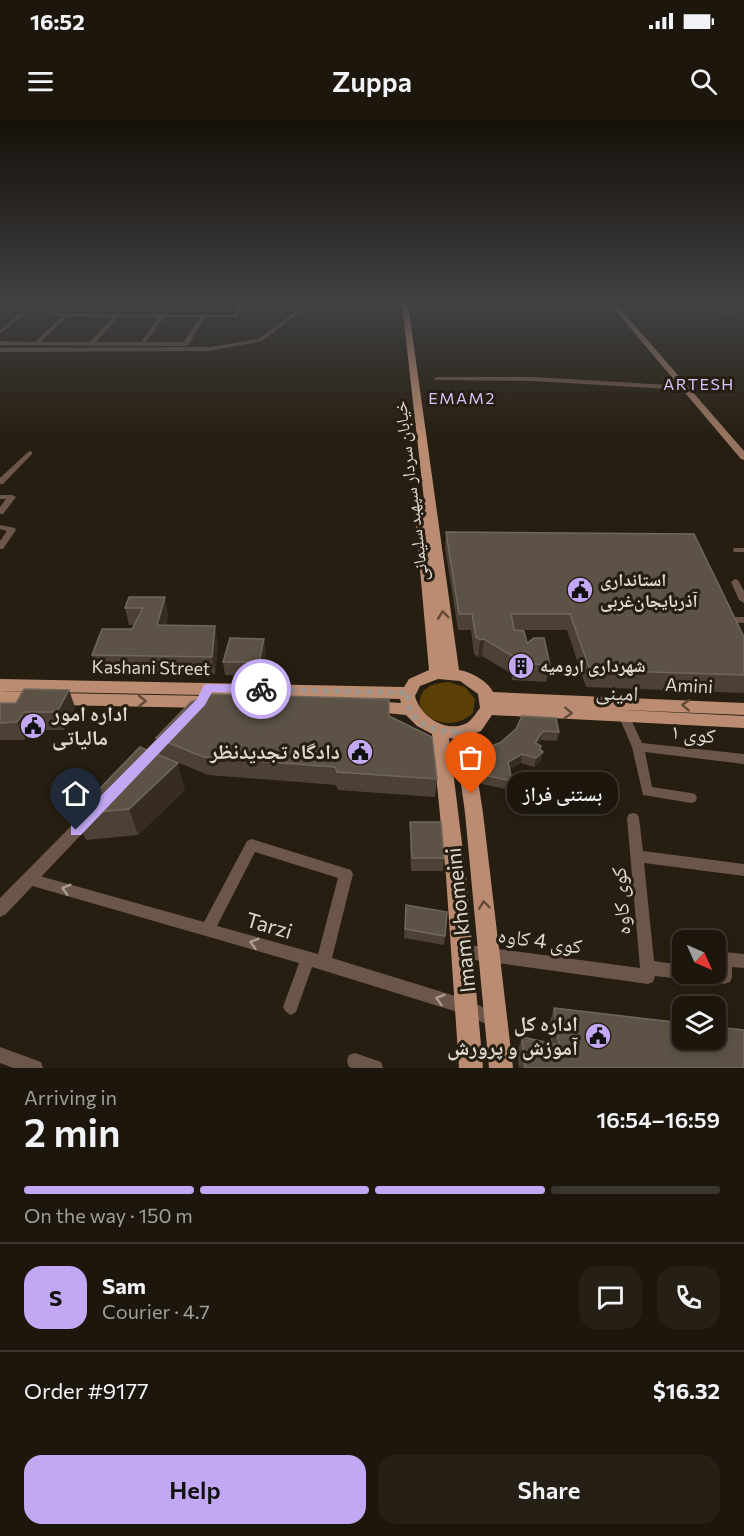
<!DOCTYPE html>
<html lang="en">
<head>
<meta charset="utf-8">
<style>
	:root { --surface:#1c160d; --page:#251f16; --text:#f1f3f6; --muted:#a09f9d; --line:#3a352e; --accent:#c2a8f3 }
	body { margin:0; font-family:Commissioner,"Noto Naskh Arabic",sans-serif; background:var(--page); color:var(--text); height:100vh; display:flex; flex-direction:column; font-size:22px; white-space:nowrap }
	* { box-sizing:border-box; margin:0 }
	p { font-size:20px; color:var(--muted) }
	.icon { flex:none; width:33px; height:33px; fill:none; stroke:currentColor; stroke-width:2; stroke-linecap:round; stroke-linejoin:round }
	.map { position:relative; height:948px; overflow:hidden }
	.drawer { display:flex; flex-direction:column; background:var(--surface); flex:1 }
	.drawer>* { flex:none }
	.needle { width:39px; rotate:135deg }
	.controls { position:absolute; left:672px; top:810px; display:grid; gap:12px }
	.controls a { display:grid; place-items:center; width:54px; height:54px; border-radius:12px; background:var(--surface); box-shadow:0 3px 9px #0003,0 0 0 2px var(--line); font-size:30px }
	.pin { position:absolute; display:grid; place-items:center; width:51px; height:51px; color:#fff; margin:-62px -26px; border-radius:50% 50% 50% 0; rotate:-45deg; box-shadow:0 0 6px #0007 }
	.pin .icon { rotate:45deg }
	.courier { position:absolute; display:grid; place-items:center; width:60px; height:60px; margin:-30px; border:4px solid #c2a8f3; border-radius:50%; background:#fff; color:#222; box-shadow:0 2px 8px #0007 }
	.bubble { position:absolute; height:42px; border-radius:18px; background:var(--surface); box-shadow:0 3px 9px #0003,0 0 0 2px var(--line); font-size:20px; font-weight:600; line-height:42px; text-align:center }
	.headline em { font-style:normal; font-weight:600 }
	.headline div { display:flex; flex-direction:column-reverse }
	.headline { display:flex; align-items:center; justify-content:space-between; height:102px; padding:0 24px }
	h1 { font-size:39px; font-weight:600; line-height:45px }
	.bar { display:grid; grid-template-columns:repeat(4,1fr); gap:9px 6px; align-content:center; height:72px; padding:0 24px }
	.bar i { height:8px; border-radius:4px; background:var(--line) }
	.bar .on { background:var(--accent) }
	.bar p { grid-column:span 4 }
	.line { display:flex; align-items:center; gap:15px; padding:0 24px; border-top:2px solid var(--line) }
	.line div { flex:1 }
	.round { display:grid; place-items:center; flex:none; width:63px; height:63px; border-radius:18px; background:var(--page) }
	.cta { display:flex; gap:12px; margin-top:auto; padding:12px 24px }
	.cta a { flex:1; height:69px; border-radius:18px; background:var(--accent); color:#111; font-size:24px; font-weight:600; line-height:69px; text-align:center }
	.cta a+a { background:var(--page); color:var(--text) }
	.status { display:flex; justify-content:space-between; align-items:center; height:42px; padding:0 30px; background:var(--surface); direction:ltr }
	.status svg { height:16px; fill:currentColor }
	header { display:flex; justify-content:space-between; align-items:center; height:78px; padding:0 24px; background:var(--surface); font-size:27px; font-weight:600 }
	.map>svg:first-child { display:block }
	.green { fill:#5a4005 }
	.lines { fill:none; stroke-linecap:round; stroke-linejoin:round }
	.minor { fill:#6c5649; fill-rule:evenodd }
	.tertiary { fill:#6c5649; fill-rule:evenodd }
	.secondary { fill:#987460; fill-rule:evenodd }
	.primary { fill:#bb8c72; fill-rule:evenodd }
	.wall { fill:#4d4136 }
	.shaded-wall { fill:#372c20 }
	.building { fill:#5c5246; stroke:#70675c; stroke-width:1.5 }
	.oneway { stroke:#624a38 }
	.oneway2 { stroke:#aa9e93 }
	.route { fill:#c2a8f3 }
	.done { stroke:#9d978d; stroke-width:6; stroke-dasharray:0 10.8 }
	.labels { text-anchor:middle; stroke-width:6; stroke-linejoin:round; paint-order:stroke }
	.far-neighbourhood-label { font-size:16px; letter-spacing:1.5px; fill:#d6c4fc; stroke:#261e11 }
	.street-label { font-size:18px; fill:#ddd8d0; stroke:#261e11 }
	.poi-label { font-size:18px; font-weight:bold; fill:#ddd8d0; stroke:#261e11; text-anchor:start }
	.near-street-label { font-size:21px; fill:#ddd8d0; stroke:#261e11 }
	.near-poi-label { font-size:21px; font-weight:bold; fill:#ddd8d0; stroke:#261e11; text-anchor:end }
</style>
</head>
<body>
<div class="status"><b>16:52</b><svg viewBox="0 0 49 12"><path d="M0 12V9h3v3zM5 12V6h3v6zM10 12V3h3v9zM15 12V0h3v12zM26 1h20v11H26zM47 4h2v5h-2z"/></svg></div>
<header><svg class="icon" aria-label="menu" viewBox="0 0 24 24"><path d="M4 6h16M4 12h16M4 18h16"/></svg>Zuppa<svg class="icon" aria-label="search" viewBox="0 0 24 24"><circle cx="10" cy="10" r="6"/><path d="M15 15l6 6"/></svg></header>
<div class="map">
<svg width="744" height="948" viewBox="0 0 744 948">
	<rect width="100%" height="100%" fill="#261e11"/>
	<path class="green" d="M448,562L465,567L475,579L473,593C457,608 432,606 420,587C417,569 432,563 448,562Z"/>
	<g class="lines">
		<g class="minor">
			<path d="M239,184H243L237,197H205L189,224L186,226L0,225V221L35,222L62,196H50V195L52,194L233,195ZM67,196L113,197L90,222H41ZM118,197H159L141,222H96ZM164,197H200L184,222H146Z"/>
			<polygon points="306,184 311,184 262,221 210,231 0,232 0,228 210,227 258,219"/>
			<polygon points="703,184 709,184 734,195 730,196"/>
			<polygon points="723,184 744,184 744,186 725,185"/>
			<polygon points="61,187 104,188 106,189 104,190 59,189"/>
			<polygon points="20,194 24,195 0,213 0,210"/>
			<polygon points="437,257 533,257 686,266 689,268 686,270 533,261 435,260 434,259"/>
			<polygon points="30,331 32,332 32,334 3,364 0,364 0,358 28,332"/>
			<polygon points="0,375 12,375 16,377 3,394 0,394 0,387 6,379 0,379"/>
			<polygon points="0,405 15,408 16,410 3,429 0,429 0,421 7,411 0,409"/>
			<polygon points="734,428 744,428 744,432 734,432 733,430"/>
			<polygon points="735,459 738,460 744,471 744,483 739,480 731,462"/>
			<polygon points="727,497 744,497 744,503 724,502 722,500 724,498"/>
			<polygon points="622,588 626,589 642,623 744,634 744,644 645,632 652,667 691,673 695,674 697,678 695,682 691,683 643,675 632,627 617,592 618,589"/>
			<path d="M633,693L637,694L639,698L643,731L744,744V756L644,743L654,841L682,845V854H716V849H717V839L719,834L724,832L744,834V848L732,847V857L730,862C720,867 701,863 691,859L689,854L687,857L682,859L655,856L653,862L648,864L461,838L456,836L454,831L456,826L461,824L640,848L627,698L629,694Z"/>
			<path d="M252,719L351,750L353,754L332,838L465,879L498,894L501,899L498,904L493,907L464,894L312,847L296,892L291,895L286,892L283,887L299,843L29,765L24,763L22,759L24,755L29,753L204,802L247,721ZM255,732L338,758L318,834L217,806Z"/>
			<polygon points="0,927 41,942 43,948 13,948 0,943"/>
			<polygon points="355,933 381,942 383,948 352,948 349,947 347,941 349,935"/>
		</g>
		<g class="tertiary">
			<polygon points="168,611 173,612 175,616 173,620 148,646 143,647 138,646 136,642 138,638 163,612"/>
			<polygon points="90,690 95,692 97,696 95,700 6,794 0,797 0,778 85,692"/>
		</g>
		<polygon class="secondary" points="610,184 616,184 744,331 744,340 741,339"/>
		<g class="primary">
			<path d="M402,184H408L459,550C471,552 488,561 493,572L744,583V595L604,589L744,596V608L492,595L481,611L471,615L483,693L513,948H489L465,693L455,619L449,618L466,756L483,948H459L446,756L432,614L417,606L406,595L365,591L363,587L365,583L371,581L401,583L400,579L0,571V559L404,567L409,559L429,550L414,382L420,379L424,380ZM438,559L460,561L478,574L480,588C476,593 472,600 467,603C446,614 420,596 415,576L420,566Z"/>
			<polygon points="0,571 37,572 43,574 45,578 43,582 37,584 0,583"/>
			<polygon points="56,573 208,576 214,578 216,582 214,586 208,588 56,585 50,583 48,579 50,575"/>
		</g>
	</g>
	<g class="wall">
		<polygon points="446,412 744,517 744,573 586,567 567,510 516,510 527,523 550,545 546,562 512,560 512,554 482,536 478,537 474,534 471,510 458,510 445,427"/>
		<polygon points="129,477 168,494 166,505 218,524 215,554 97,553 92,535 132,509 134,505 129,505 125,488"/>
		<polygon points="266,532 261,556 225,555 223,542"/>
		<polygon points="0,583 75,587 64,610 32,610 25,620 0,620"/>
		<polygon points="389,596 437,659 435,677 338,670 336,665 208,655 160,635 156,618"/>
		<polygon points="516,609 559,612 557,621 541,620 538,624 541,626 540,630 541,641 534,647 521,643 509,650 512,661 510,670 482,664 480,638 481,629 500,623"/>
		<polygon points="185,670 138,715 86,720 75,694"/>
		<polygon points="410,702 444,738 443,751 411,751 410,716"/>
		<polygon points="406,785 445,816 444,825 404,818"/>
		<polygon points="554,888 744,948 519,948 517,933 522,917 551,923 549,904"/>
	</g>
	<g class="shaded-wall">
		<polygon points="165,477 168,494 161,522 157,505"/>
		<polygon points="215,506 218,524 215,554 212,537"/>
		<polygon points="264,519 266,532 261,556 259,542"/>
		<polygon points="484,519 482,536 478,537 480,520"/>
		<polygon points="69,570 75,587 64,610 57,592"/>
		<polygon points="24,592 32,610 25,620 17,602"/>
		<polygon points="543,611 541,620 533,632 535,623"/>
		<polygon points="541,626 539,635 543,632 541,641 534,647 536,638"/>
		<polygon points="522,634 521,643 506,651 508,642"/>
		<polygon points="178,643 185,670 138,715 129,689"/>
	</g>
	<g class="building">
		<polygon points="446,412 694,414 744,517 744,555 590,550 570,494 511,494 514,510 524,511 527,523 534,518 544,518 550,545 514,543 514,537 484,519 480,520 476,517 472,494 459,494"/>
		<polygon points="129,477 165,477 157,505 215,506 212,537 92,535 102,509 132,509 143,488 125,488"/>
		<polygon points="230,518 264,519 259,542 223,542"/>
		<polygon points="24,569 69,570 57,592 24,592 17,602 0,603 0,583 16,583"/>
		<polygon points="213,574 389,579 389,596 432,617 437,659 337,652 335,647 204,637 156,618 191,582"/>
		<polygon points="522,596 556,598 559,612 543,611 535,623 541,626 540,629 543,632 536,638 522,634 508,642 512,661 483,655 481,629 500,623 516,609"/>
		<polygon points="140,627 178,643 129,689 75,694"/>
		<polygon points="410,702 441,702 444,738 412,738"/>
		<polygon points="406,785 447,792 445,816 405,809"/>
		<polygon points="554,888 682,903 682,920 716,920 716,907 744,910 744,948 525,948 522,917 559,925"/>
	</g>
	<defs><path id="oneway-chevron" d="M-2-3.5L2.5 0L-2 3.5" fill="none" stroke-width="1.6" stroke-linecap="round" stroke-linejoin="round" transform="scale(1.5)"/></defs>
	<g class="oneway">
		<use href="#oneway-chevron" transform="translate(443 495) rotate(-97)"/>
		<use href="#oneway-chevron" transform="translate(142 581) rotate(1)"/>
		<use href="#oneway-chevron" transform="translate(686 585) rotate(-177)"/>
		<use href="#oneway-chevron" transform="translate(568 593) rotate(3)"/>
		<use href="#oneway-chevron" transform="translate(484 785) rotate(-97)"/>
	</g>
	<g class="oneway2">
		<use href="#oneway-chevron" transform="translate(66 769) rotate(-164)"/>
		<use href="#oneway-chevron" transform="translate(254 823) rotate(-164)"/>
		<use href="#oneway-chevron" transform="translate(440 879) rotate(-163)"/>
	</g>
	<linearGradient id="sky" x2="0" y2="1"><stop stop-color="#151009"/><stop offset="0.58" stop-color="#414143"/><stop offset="1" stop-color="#414143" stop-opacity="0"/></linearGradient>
	<rect width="744" height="317" fill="url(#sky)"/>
	<polygon class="route" points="208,564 261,565 266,569 261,573 212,572 205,585 81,715 71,715 71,706 197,579 204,565"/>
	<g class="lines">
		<path class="done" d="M261,569L408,573C405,604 437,614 462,611L471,674"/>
	</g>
	<defs>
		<g id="civic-disc" transform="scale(1.35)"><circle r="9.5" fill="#c2a8f3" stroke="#261e11"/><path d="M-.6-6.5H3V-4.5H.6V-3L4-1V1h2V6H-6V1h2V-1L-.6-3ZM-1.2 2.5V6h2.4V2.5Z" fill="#111"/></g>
		<g id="building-disc" transform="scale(1.35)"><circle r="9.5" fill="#c2a8f3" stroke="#261e11"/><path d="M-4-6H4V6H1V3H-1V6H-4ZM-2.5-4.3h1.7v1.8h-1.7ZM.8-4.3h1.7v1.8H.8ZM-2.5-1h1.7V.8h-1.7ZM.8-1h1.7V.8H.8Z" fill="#111"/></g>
	</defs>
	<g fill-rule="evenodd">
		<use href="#civic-disc" x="580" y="470"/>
		<use href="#building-disc" x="521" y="546"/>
		<use href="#civic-disc" x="33" y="606"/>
		<use href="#civic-disc" x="360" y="632"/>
		<use href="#civic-disc" x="598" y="916"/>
	</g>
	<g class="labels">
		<g class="far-neighbourhood-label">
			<text x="699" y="270">ARTESH</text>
			<text x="462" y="284">EMAM2</text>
		</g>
		<g class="street-label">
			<text transform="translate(411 371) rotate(-97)" y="6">خیابان سردار سپهبد سلیمانی</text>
			<text transform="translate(151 548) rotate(1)" y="6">Kashani Street</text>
			<text transform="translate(689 566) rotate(3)" y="6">Amini</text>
		</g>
		<g class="poi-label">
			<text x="600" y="466">استانداری<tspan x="600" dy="21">آذربایجان‌غربی</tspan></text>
			<text x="540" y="552">شهرداری ارومیه</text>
		</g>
		<g class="near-street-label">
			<text transform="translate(617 573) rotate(3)" y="7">امینی</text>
			<text transform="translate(693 614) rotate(6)" y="7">کوی ۱</text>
			<text transform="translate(621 781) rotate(-94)" y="7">کوی کاوه</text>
			<text transform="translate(461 800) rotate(-96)" y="7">Imam khomeini</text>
			<text transform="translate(269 806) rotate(16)" y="7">Tarzi</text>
			<text transform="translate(540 821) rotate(8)" y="7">کوی 4 کاوه</text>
		</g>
		<g class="near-poi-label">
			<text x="52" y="601" text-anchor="start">اداره امور<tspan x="52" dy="24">مالیاتی</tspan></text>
			<text x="340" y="639">دادگاه تجدیدنظر</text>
			<text x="578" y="911">اداره کل<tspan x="578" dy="24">آموزش و پرورش</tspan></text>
		</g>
	</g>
</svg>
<div class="controls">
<a><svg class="needle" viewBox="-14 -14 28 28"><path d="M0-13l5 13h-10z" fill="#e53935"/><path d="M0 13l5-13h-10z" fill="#a09f9d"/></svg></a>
<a><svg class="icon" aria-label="layers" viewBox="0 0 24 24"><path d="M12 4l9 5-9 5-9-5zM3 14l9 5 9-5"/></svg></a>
</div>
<div class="pin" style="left:471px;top:674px;background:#ea580c"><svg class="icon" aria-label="bag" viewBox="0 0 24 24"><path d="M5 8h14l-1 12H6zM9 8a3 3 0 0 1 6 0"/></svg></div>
<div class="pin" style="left:76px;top:710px;background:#1f2937"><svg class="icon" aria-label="home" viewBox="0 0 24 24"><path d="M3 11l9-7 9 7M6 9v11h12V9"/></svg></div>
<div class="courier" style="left:261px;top:569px"><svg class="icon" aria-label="bike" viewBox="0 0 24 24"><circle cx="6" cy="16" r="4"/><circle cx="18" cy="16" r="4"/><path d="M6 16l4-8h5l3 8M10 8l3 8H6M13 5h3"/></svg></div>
<div class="bubble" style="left:507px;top:652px;width:111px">بستنی فراز</div>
</div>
<section class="drawer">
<div class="headline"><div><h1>2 min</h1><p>Arriving in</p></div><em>16:54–16:59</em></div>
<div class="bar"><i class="on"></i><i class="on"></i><i class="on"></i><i></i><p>On the way · 150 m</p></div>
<div class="line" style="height:108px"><b class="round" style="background:var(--accent);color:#111">S</b><div><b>Sam</b><p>Courier · 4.7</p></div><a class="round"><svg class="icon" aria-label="chat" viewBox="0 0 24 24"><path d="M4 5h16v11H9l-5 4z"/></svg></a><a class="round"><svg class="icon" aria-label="phone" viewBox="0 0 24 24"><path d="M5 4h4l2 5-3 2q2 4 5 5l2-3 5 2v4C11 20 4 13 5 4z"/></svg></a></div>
<div class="line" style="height:78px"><div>Order #9177</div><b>$16.32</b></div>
<div class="cta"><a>Help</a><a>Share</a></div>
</section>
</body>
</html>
